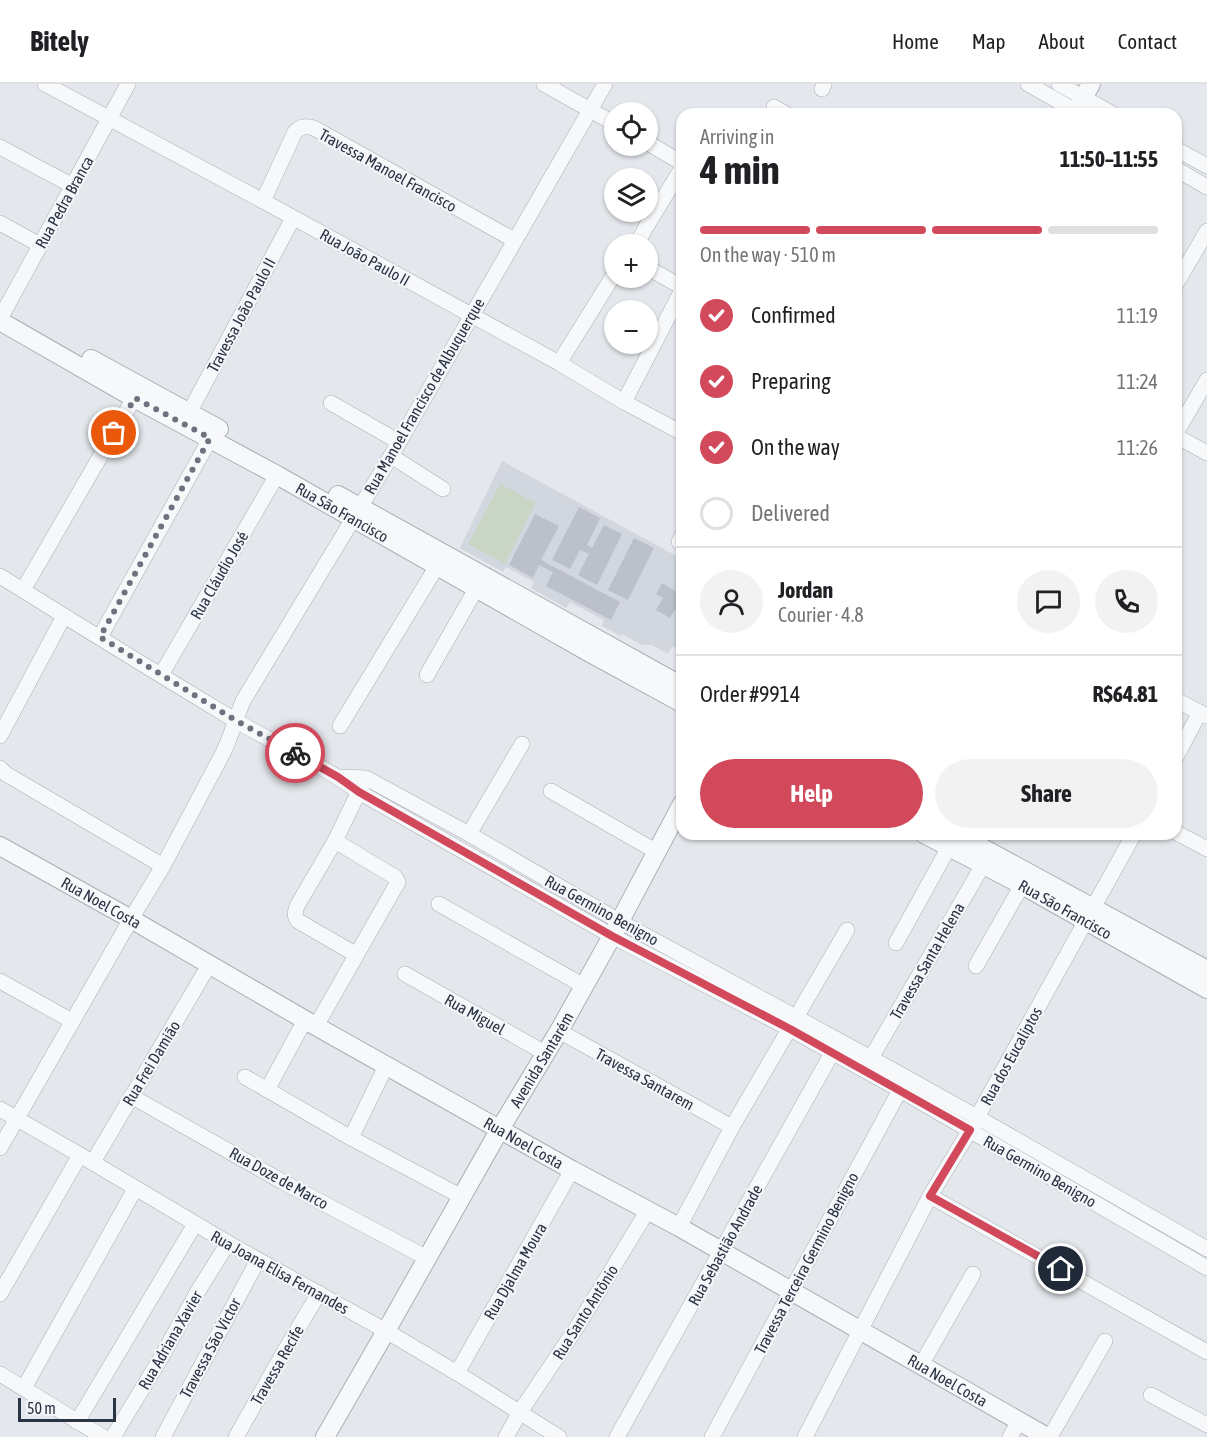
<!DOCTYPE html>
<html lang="en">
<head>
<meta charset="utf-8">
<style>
	:root { --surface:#fff; --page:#f2f2f2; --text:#202124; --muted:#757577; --line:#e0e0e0; --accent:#d1495b }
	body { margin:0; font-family:"Asap Condensed",sans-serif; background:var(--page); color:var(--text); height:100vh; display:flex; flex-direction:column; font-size:22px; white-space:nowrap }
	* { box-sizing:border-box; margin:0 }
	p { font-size:20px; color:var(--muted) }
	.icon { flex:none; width:33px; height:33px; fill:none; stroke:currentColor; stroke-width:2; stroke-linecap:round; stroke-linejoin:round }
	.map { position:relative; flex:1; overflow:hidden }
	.drawer { position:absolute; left:676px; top:24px; width:506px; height:732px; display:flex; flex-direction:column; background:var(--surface); border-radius:18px; box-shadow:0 2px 4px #0004 }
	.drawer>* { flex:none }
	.buttons { position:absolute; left:604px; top:18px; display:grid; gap:12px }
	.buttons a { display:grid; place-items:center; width:54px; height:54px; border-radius:50%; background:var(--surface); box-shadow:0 2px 4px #0004; font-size:30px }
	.scale { position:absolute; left:18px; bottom:15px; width:98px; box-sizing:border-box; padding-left:6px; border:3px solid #2b3445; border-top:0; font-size:16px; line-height:21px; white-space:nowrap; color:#2b3445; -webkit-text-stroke:4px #f4f6f9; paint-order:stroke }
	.pin { position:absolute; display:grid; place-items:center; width:51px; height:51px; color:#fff; margin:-26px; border:3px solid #fff; border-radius:50%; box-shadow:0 2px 6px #0007 }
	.courier { position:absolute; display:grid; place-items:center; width:60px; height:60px; margin:-30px; border:4px solid #d1495b; border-radius:50%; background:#fff; color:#222; box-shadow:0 2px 8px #0007 }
	.head em { font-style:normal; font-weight:700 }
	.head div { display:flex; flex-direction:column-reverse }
	.head { display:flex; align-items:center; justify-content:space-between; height:102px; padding:0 24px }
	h1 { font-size:39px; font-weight:700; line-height:45px }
	.bar { display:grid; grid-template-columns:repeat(4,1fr); gap:9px 6px; align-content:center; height:72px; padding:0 24px }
	.bar i { height:8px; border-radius:4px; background:var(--line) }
	.bar .active { background:var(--accent) }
	.bar p { grid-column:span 4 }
	.line { display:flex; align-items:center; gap:15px; padding:0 24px; border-top:2px solid var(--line) }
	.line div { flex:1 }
	.round { display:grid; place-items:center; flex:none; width:63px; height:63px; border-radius:32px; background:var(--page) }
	ol { padding:0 24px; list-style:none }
	li { display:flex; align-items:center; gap:18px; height:66px }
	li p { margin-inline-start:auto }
	li .icon { padding:6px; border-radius:50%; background:var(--accent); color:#fff; stroke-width:4 }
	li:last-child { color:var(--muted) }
	li i { width:33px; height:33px; border:3px solid var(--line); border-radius:50% }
	.cta { display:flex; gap:12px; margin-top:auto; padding:12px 24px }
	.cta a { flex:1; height:69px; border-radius:36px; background:var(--accent); color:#fff; font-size:24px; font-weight:700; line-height:69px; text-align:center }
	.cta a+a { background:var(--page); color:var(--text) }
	header { display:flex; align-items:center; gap:36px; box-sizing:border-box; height:84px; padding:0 30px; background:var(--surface); border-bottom:2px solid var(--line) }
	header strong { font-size:28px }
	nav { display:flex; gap:33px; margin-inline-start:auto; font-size:21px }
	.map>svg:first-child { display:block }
	.built { fill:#d2d6de }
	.green { fill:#c9d6c5 }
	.building { fill:#bbc0ca }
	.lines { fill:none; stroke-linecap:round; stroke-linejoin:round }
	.minor-casing { stroke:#a9aeb7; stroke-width:16 }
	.tertiary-casing { stroke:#a9aeb7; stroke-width:20 }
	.minor { stroke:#f7f8fa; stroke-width:15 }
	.tertiary { stroke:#f7f8fa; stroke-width:18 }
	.done { stroke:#6c737f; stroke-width:6; stroke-dasharray:0 10.8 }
	.route { stroke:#d1495b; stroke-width:8 }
	.labels { text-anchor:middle; stroke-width:4.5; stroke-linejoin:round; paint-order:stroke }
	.street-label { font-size:16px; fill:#2b3445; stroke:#f4f6f9 }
</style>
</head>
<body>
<header>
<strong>Bitely</strong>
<nav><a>Home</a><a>Map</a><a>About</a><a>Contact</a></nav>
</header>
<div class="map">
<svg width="1207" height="1353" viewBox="0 0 1207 1353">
	<rect width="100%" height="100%" fill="#e4e7ec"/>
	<polygon class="built" points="502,377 682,475 682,567 672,562 668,570 652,561 642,561 622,550 621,552 602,542 604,536 570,518 566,524 531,504 534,498 506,483 503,488 460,464"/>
	<polygon class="green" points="500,400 536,419 505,480 468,460"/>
	<g class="building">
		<polygon points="579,423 600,434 587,461 592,464 604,441 622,450 597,501 578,491 589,470 580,466 570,485 552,476"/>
		<polygon points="535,430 559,442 541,476 620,518 611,536 546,502 553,488 539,481 533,494 509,481"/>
		<polygon points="634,454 654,464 628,516 608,506"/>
		<polygon points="682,498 682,524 678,521 670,534 656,526 663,514 656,510 662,499 677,508"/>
	</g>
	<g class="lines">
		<g class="minor-casing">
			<g id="minor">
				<polyline points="45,0 263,117 559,279 624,318 682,349"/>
				<polyline points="544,0 615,40"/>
				<polyline points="1028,0 1081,30"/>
				<polyline points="1059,0 1113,30"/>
				<polyline points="822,5 824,0"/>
				<polyline points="774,23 786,30"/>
				<polyline points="648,59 682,79"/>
				<polyline points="0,63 73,102"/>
				<polyline points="1176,65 1207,82"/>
				<polyline points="1176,85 1207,103"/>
				<path d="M263,117L295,48C301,42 306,42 314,44L514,156"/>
				<polyline points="0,139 40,161"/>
				<polyline points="637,160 646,143 682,84"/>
				<polyline points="648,184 682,203"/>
				<polyline points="1176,200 1207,147"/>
				<polyline points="0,235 128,0"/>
				<polyline points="559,279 615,189"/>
				<polyline points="624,318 682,206"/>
				<polyline points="331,319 399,358"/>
				<polyline points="189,329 293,134"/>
				<polyline points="1176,349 1207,296"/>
				<polyline points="1176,352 1207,369"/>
				<polyline points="391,372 443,405"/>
				<polyline points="679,458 682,452"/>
				<path d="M0,492C77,540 155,588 233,635C275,660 320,679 359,708L612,852L790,945L900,1006L1207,1184"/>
				<polyline points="23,506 134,314"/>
				<polyline points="100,553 210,355"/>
				<polyline points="161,591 277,391"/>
				<polyline points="427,591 476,505"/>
				<polyline points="1176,616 1207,632"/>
				<polyline points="340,642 437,482"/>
				<polyline points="0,652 64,532"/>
				<polyline points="1176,673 1200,628"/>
				<polyline points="0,684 6,690 163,782"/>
				<polyline points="338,693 366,694 469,750 619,837 871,974 977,1033 1207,1165"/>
				<polyline points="551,707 657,768"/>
				<polyline points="1177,749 1207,765"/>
				<polyline points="469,750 522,660"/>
				<polyline points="439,820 584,902"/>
				<polyline points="896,859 949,763"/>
				<path d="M355,870L298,837C294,832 295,828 297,822L335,757L363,699"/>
				<polyline points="976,882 1022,801"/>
				<polyline points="405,890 545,969"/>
				<polyline points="0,897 72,937"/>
				<polyline points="316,942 398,798 395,793 335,757"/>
				<polyline points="559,947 732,1043"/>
				<polyline points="871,974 983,781"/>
				<polyline points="245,993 351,1054 462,1113"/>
				<polyline points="267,1006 305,936"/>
				<polyline points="131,1012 283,1098 427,1174"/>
				<polyline points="0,1025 80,1071 228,1159 386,1247 457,1289 559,1353"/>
				<polyline points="351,1054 386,982"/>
				<path d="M0,1064L131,835L163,782L223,669C231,652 236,634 243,617L391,372L605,0"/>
				<polyline points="93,1078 209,881"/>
				<polyline points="930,1112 1207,1268"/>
				<polyline points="679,1143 732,1043 847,846"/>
				<polyline points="0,1210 80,1071"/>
				<polyline points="921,1281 973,1190"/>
				<polyline points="457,1289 572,1086"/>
				<polyline points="0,1290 103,1353"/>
				<polyline points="24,1304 135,1105"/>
				<polyline points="1151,1311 1207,1341"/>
				<polyline points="77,1338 195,1140"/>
				<polyline points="113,1353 162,1272 198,1207 228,1159"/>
				<polyline points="163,1353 258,1176"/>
				<polyline points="236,1353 284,1268 319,1209"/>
				<polyline points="506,1353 520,1328 577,1243 648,1126"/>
				<polyline points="617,1353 832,969"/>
				<polyline points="712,1353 900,1006"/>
				<polyline points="805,1353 930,1112 970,1046 1134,750"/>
				<polyline points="1010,1353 1019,1337"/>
				<polyline points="1050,1353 1105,1257"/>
			</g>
		</g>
		<g class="tertiary-casing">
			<g id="tertiary">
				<polyline points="1074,30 1091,0"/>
				<path id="s1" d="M0,237L134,314L277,391L590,569L682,619"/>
				<polyline points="91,275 219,345"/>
				<polyline points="338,411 682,602"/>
				<path id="s2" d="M924,750L1022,801L1207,905"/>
				<polyline points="957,750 1207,886"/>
				<path id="s3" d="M0,762L131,835L305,936L572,1086L679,1143L1047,1353"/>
				<path id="s4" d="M325,1353L386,1247L500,1045L559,947L612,852L682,720"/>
			</g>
		</g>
		<use href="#minor" class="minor"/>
		<use href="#tertiary" class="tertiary"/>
	</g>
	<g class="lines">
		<polyline class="done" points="114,349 135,314 210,354 100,553 235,636 295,669"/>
		<polyline class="route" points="295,669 338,693 359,708 612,852 790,945 970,1046 930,1112 1061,1185"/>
	</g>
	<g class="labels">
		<g class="street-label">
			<text transform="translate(388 86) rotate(29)" y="6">Travessa Manoel Francisco</text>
			<text transform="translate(64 118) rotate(-61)" y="6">Rua Pedra Branca</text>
			<text transform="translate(365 173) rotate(29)" y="6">Rua João Paulo II</text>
			<text transform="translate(241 231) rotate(-62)" y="6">Travessa João Paulo II</text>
			<text transform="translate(424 312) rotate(-60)" y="6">Rua Manoel Francisco de Albuquerque</text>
			<text dy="6" stroke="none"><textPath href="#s1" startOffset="392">Rua São Francisco</textPath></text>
			<text transform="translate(219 491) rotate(-60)" y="6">Rua Cláudio José</text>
			<text dy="6" stroke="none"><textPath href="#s3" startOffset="116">Rua Noel Costa</textPath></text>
			<text transform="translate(602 826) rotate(29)" y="6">Rua Germino Benigno</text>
			<text dy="6" stroke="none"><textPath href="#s2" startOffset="160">Rua São Francisco</textPath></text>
			<text transform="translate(927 877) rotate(-60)" y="6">Travessa Santa Helena</text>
			<text transform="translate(475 930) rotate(29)" y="6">Rua Miguel</text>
			<text transform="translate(1011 972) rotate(-61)" y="6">Rua dos Eucaliptos</text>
			<text dy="6" stroke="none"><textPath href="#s4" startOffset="435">Avenida Santarém</textPath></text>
			<text transform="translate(151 979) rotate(-59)" y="6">Rua Frei Damião</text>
			<text transform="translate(645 995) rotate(29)" y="6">Travessa Santarem</text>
			<text dy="6" stroke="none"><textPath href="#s3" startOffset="602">Rua Noel Costa</textPath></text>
			<text transform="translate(1040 1087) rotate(30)" y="6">Rua Germino Benigno</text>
			<text transform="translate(279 1094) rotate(29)" y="6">Rua Doze de Marco</text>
			<text transform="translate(725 1161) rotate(-61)" y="6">Rua Sebastião Andrade</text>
			<text transform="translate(806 1179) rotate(-62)" y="6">Travessa Terceira Germino Benigno</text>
			<text transform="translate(515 1187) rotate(-60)" y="6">Rua Djalma Moura</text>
			<text transform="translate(280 1188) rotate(29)" y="6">Rua Joana Elisa Fernandes</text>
			<text transform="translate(585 1228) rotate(-58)" y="6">Rua Santo Antônio</text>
			<text transform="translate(170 1256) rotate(-60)" y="6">Rua Adriana Xavier</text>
			<text transform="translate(210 1264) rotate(-62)" y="6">Travessa São Victor</text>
			<text transform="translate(277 1281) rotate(-60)" y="6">Travessa Recife</text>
			<text dy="6" stroke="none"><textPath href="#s3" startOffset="1088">Rua Noel Costa</textPath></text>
		</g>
	</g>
</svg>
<div class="buttons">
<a><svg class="icon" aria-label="locate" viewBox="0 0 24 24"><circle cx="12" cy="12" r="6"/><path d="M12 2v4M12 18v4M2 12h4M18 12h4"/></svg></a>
<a><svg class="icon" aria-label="layers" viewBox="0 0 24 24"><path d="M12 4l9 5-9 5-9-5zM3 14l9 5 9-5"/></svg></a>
<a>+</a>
<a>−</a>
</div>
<div class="scale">50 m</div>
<div class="pin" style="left:114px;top:349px;background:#ea580c"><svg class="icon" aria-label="bag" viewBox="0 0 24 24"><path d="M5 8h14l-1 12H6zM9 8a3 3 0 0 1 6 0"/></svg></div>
<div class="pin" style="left:1061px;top:1185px;background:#1f2937"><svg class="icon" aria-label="home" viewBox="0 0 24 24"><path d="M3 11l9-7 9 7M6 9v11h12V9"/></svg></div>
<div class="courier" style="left:295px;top:669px"><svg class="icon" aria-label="bike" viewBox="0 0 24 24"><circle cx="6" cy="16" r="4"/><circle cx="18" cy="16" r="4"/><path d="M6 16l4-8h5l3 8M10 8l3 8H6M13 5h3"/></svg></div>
<section class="drawer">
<div class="head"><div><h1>4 min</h1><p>Arriving in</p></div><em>11:50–11:55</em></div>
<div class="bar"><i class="active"></i><i class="active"></i><i class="active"></i><i></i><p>On the way · 510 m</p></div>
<ol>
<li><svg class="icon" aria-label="check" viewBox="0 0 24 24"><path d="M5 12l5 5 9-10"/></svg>Confirmed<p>11:19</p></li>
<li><svg class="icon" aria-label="check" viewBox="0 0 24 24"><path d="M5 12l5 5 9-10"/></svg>Preparing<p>11:24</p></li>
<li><svg class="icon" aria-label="check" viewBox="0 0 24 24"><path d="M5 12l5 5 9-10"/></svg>On the way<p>11:26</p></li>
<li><i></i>Delivered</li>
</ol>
<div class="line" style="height:108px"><a class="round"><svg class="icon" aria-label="person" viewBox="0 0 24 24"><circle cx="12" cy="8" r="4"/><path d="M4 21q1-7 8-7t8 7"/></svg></a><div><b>Jordan</b><p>Courier · 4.8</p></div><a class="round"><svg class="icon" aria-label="chat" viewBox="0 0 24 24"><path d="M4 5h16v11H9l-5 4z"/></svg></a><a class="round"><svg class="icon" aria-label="phone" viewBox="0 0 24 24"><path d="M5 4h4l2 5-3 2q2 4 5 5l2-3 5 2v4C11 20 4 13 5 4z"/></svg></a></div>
<div class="line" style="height:78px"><div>Order #9914</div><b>R$64.81</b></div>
<div class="cta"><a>Help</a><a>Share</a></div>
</section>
</div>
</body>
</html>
